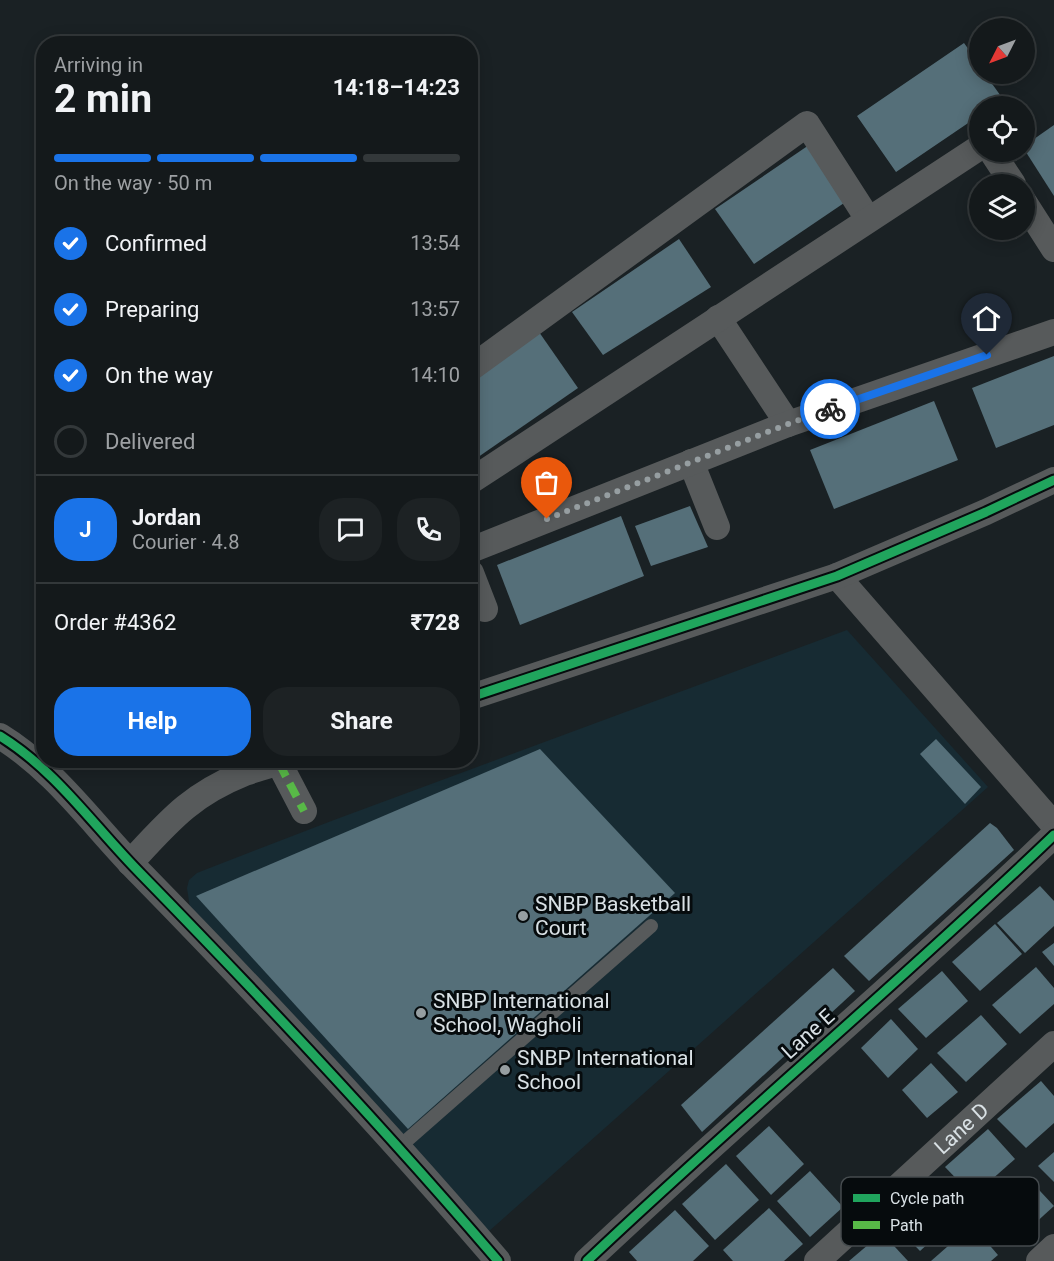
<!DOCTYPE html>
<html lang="en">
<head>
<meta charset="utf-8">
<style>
	:root { --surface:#14191b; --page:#1d2224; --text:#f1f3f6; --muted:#9da0a3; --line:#33383a; --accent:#1a73e8 }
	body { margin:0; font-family:Roboto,sans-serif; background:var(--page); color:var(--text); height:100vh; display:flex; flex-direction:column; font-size:22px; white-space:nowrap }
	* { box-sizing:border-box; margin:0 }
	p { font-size:20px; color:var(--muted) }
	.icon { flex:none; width:33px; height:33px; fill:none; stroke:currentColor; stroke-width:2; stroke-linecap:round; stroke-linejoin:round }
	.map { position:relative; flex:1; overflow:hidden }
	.details { position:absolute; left:36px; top:36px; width:442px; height:732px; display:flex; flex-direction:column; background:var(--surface); border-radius:24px; box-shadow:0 3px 15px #0003,0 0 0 2px var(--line) }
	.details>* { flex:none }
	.needle { width:39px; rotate:228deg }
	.controls { position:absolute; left:969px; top:18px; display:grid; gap:12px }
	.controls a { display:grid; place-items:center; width:66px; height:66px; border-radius:50%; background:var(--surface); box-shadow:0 3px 15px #0003,0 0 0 2px var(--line); font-size:30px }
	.pin { position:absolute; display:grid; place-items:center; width:51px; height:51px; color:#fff; margin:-62px -26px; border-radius:50% 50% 50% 0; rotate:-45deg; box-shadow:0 0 6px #0007 }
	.pin .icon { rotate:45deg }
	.courier { position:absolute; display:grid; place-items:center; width:60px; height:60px; margin:-30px; border:4px solid #1a73e8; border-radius:50%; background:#fff; color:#222; box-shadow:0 2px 8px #0007 }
	.overview em { font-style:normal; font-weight:700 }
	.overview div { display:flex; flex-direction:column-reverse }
	.overview { display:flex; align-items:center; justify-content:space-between; height:102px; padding:0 18px }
	h1 { font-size:39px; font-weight:700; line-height:45px }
	.bar { display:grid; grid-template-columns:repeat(4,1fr); gap:9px 6px; align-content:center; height:72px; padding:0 18px }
	.bar i { height:8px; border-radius:4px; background:var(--line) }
	.bar .selected { background:var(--accent) }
	.bar p { grid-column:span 4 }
	.line { display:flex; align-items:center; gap:15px; padding:0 18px; border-top:2px solid var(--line) }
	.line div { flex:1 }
	.round { display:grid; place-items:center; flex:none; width:63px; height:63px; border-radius:24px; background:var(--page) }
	ol { padding:0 18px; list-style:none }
	li { display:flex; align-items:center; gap:18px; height:66px }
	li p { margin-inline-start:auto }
	li .icon { padding:6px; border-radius:50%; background:var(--accent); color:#fff; stroke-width:4 }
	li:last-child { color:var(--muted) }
	li i { width:33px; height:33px; border:3px solid var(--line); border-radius:50% }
	.button { display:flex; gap:12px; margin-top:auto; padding:12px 18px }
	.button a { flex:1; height:69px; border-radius:24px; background:var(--accent); color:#fff; font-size:24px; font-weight:700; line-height:69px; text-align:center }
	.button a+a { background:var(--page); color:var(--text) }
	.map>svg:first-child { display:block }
	.built { fill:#172b33 }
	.building { fill:#556f79 }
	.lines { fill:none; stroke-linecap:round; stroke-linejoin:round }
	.lane { stroke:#575a5b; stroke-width:14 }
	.street { stroke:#575a5b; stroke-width:26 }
	.quiet { stroke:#58b947; stroke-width:8; stroke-dasharray:15 8; stroke-linecap:butt }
	.cycleway-casing { stroke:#060b0d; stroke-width:13 }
	.cycleway { stroke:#20a55d; stroke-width:9 }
	.done { stroke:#969ea1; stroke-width:6; stroke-dasharray:0 10.8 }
	.route { stroke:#1a73e8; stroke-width:8 }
	.poi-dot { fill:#969ea1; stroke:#060b0d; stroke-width:2 }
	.labels { text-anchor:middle; stroke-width:6; stroke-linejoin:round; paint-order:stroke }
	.poi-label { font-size:21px; fill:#d9e1e5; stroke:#060b0d; text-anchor:start }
	.street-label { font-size:21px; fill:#d9e1e5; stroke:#060b0d }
	.key { fill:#060b0d; stroke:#454b4e; stroke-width:1.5 }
	.key-label { font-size:16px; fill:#d9e1e5 }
</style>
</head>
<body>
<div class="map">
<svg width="1054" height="1261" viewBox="0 0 1054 1261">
	<rect width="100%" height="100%" fill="#1a2124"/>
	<polygon class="built" points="847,630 988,787 488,1232 190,908 187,888 189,880 197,873 207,869 334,820"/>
	<g class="building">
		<polygon points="964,43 980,65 980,74 985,74 1003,99 992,106 980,106 980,115 896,172 857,116"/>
		<polygon points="1054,125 1054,196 1024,149 1024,146"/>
		<polygon points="809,145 847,201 754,264 715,209"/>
		<polygon points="679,239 711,287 603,355 572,312"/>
		<polygon points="539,332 578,388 471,462 471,379"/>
		<polygon points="1054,356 1054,425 996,448 972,388"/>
		<polygon points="934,401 958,460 834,509 810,450"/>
		<polygon points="690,506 708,547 651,566 635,526"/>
		<polygon points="621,516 644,576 520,625 497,565"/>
		<polygon points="936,739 981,787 965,804 920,754"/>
		<polygon points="540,749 675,893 408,1129 196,896"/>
		<polygon points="990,823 997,828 1014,850 869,981 844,956"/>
		<polygon points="1040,886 1054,901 1054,926 1025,953 997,923"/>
		<polygon points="995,924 1022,954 980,991 952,962"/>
		<polygon points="1054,943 1054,966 1042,952"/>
		<polygon points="1036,967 1054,988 1054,1004 1020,1034 992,1005"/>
		<polygon points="833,968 855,991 702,1132 681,1105"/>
		<polygon points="942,971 968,1001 926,1038 898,1009"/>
		<polygon points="981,1015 1007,1044 966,1082 937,1053"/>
		<polygon points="891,1019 918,1049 888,1078 861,1048"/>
		<polygon points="931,1063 958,1092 927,1118 902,1090"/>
		<polygon points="1041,1081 1054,1096 1054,1123 1026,1148 997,1119"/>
		<polygon points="769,1126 804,1164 771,1195 736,1156"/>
		<polygon points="988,1129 1015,1159 973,1196 945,1167"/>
		<polygon points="1054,1152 1054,1182 1038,1166"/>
		<polygon points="726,1164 759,1200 715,1240 682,1204"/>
		<polygon points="810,1171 843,1207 810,1237 777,1201"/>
		<polygon points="1027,1177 1054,1206 1012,1244 984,1215"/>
		<polygon points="935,1183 962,1213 920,1251 891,1221"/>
		<polygon points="769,1208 803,1244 784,1261 733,1261 723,1250"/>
		<polygon points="675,1210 709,1246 693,1261 637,1261 629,1252"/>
		<polygon points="972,1225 998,1255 991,1261 931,1261"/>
		<polygon points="882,1233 908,1261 849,1261"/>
	</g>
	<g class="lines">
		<polyline class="lane" points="397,1149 651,926"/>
		<g class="street">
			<polyline points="992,152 1013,184"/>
			<polyline points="1024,202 1054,249"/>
			<polyline points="718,318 788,424"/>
			<polyline points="471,368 807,124 868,219"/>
			<polyline points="691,462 717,527"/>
			<polyline points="471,481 980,147"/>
			<polyline points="471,550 788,424 1054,332"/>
			<polyline points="471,573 485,609"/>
			<polyline points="837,576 1054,825"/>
			<polyline points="471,697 837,576 986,512 1054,480"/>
			<path d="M0,736C57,771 95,828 142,875C264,1000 384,1128 498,1261"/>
			<polyline points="279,763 304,811"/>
			<path d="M130,863C169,821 190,795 245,773C258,768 272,765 285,760"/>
			<path d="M587,1261C740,1116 902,981 1054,835"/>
			<path id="s1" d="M817,1261L1054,1044"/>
			<polyline points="1039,1261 1054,1247"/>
		</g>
		<polyline class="quiet" points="279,763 304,811"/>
		<g class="cycleway-casing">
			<g id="cycleway">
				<polyline points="471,697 837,576 986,512 1054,480"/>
				<path d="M0,736C57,771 95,828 142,875C264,1000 384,1128 498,1261"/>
				<path d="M587,1261C740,1116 902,981 1054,835"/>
			</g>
		</g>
		<use href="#cycleway" class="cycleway"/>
	</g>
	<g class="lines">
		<polyline class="done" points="547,519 788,424 830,409"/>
		<polyline class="route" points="830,409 987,355"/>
	</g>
	<g class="poi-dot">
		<circle cx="523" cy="916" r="6"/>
		<circle cx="421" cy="1013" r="6"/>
		<circle cx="505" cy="1070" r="6"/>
	</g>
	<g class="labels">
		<g class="poi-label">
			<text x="535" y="911">SNBP Basketball<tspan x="535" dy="24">Court</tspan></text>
			<text x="433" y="1008">SNBP International<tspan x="433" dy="24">School, Wagholi</tspan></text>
			<text x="517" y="1065">SNBP International<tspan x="517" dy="24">School</tspan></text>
		</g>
		<g class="street-label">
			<text transform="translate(808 1034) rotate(-42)" y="7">Lane E</text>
			<text dy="7" stroke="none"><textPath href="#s1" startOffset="196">Lane D</textPath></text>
		</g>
	</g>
	<rect x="841" y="1177" width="198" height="69" rx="9" class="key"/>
	<rect x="853" y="1194" width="27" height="8" fill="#20a55d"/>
	<rect x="853" y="1221" width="27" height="8" fill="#58b947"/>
	<g class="key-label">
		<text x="890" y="1204">Cycle path</text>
		<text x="890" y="1231">Path</text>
	</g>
</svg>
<div class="controls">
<a><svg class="needle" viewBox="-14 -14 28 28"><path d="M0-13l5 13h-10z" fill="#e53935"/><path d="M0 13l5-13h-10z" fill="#9da0a3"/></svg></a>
<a><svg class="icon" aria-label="locate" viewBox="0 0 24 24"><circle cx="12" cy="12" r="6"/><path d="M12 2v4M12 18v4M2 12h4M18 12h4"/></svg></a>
<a><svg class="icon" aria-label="layers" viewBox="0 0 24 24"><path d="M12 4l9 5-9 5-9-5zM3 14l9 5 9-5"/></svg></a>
</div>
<div class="pin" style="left:547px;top:519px;background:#ea580c"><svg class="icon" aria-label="bag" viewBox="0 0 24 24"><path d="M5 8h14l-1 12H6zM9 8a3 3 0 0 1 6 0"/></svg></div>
<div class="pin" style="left:987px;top:355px;background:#1f2937"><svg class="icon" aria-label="home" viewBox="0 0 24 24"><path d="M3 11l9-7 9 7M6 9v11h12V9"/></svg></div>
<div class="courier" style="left:830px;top:409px"><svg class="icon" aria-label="bike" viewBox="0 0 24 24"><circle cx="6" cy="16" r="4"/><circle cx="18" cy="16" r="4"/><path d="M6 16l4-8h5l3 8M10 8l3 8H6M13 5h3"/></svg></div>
<section class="details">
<div class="overview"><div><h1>2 min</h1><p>Arriving in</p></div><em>14:18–14:23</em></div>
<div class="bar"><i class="selected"></i><i class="selected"></i><i class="selected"></i><i></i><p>On the way · 50 m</p></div>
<ol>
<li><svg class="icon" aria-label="check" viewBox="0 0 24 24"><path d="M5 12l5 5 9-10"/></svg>Confirmed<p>13:54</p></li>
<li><svg class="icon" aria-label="check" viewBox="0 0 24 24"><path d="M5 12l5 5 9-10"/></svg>Preparing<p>13:57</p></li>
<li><svg class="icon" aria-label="check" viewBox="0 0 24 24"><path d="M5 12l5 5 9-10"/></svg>On the way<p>14:10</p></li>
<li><i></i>Delivered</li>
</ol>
<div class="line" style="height:108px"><b class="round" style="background:var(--accent);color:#fff">J</b><div><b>Jordan</b><p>Courier · 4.8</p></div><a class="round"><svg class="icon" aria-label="chat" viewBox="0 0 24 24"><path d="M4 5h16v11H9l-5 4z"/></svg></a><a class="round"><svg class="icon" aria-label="phone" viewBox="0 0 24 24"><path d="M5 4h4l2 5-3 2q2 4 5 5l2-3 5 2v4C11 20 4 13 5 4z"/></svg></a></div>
<div class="line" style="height:78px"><div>Order #4362</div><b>₹728</b></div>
<div class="button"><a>Help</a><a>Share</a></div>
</section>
</div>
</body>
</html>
